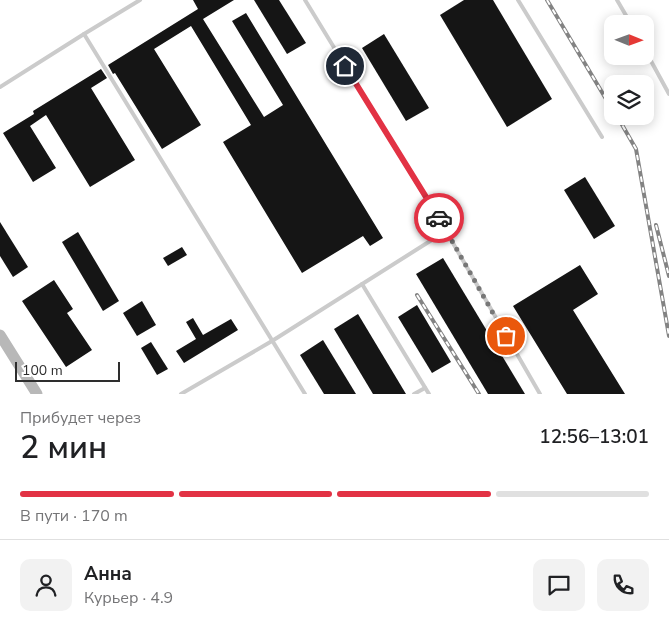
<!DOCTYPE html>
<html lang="ru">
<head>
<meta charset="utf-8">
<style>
	:root { --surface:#fff; --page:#f2f2f2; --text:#202124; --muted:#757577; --line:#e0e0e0; --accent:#e23244 }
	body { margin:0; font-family:"Nunito Sans",sans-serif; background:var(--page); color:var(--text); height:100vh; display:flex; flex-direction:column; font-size:19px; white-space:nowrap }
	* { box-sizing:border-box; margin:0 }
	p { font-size:16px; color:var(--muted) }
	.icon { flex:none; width:28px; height:28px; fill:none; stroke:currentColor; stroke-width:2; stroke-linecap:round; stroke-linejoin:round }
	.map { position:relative; height:394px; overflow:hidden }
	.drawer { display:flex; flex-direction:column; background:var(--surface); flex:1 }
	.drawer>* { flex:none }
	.needle { width:32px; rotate:91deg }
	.buttons { position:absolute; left:604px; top:15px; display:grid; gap:10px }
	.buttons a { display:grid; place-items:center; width:50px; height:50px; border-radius:10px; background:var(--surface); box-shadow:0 2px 12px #0003; font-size:25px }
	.scale { position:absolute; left:15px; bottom:12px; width:105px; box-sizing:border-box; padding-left:5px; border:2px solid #2e2e2e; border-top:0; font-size:14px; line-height:18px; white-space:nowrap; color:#2e2e2e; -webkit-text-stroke:4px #fff; paint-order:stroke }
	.pin { position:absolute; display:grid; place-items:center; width:42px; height:42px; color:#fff; margin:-21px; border:2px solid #fff; border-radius:50%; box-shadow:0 1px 5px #0007 }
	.courier { position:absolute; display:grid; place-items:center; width:50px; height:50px; margin:-25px; border:4px solid #e23244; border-radius:50%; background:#fff; color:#222; box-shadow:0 1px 6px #0007 }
	.overview em { font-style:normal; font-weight:600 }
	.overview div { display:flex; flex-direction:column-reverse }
	.overview { display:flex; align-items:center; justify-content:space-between; height:85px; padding:0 20px }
	h1 { font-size:32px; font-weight:600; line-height:38px }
	.bar { display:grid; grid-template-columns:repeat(4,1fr); gap:8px 5px; align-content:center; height:60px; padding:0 20px }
	.bar i { height:6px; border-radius:4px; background:var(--line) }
	.bar .active { background:var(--accent) }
	.bar p { grid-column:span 4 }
	.line { display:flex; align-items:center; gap:12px; padding:0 20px; border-top:1px solid var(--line) }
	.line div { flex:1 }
	.round { display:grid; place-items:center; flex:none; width:52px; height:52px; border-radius:10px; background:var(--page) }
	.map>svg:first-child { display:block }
	.building { fill:#151515 }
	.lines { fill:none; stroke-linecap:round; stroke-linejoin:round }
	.service { stroke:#cbcbcb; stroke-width:4 }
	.secondary { stroke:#b8b8b8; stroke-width:11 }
	.rail-casing { stroke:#838383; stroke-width:4 }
	.rail { stroke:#fff; stroke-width:2; stroke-dasharray:5.5; stroke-linecap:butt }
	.done { stroke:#777; stroke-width:5; stroke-dasharray:0 9 }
	.route { stroke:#e23244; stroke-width:6 }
</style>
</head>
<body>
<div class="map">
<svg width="669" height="394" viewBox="0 0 669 394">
	<rect width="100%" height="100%" fill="#fff"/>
	<g class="building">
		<polygon points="193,0 234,0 203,19 264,117 283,105 232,21 246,13 383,238 370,246 363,236 302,273 223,142 251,125 191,26 154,49 201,125 162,149 115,73 113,74 108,65 198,9"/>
		<polygon points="254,0 279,0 306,43 287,54"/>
		<polygon points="464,0 493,0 552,99 507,127 440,15"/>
		<polygon points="384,34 429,108 406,121 362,48"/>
		<polygon points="101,69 107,78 91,88 135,160 90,187 46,115 30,126 56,168 33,182 3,133 34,114 33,111"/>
		<polygon points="585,177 615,226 594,239 564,190"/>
		<polygon points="0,222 28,267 13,277 0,256"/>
		<polygon points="78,232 119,301 103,311 62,242"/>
		<polygon points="182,247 187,255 168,266 163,258"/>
		<polygon points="443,258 525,394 488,394 416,274"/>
		<polygon points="580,265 598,294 573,310 625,394 567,394 513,306"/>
		<polygon points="54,280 73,309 67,313 92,350 66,367 22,301"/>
		<polygon points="142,301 156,325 137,336 123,313"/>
		<polygon points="417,305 451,362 432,373 398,317"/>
		<polygon points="358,314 406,394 373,394 334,329"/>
		<polygon points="193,318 203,335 231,319 238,330 184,363 176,351 196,339 186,322"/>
		<polygon points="323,340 356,394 324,394 300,355"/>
		<polygon points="151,342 168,369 157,375 141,348"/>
	</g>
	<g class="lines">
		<g class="service">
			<polyline points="140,0 84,34 305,394"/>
			<polyline points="305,0 446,231"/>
			<polyline points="518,0 602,137"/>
			<polyline points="617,0 631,24"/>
			<polyline points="645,50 669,94"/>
			<polyline points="0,87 84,34"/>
			<polyline points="362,284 429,394"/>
			<polyline points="181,394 272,341 446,231 540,394"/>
			<polyline points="414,394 425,388"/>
		</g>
		<polyline class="secondary" points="0,335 37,394"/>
		<g class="rail-casing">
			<g id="rail">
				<polyline points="547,0 612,109"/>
				<polyline points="617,116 636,149 669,336"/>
				<polyline points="656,225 669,276"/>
				<polyline points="417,295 479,394"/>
			</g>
		</g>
		<use href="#rail" class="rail"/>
	</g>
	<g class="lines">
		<polyline class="done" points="439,218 506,336"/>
		<polyline class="route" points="345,66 439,218"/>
	</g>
</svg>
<div class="buttons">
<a><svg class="needle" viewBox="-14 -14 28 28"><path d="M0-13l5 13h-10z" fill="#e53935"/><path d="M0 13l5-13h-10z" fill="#757577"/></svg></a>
<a><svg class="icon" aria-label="layers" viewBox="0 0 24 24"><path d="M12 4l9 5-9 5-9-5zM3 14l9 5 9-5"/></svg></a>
</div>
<div class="scale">100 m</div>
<div class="pin" style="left:506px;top:336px;background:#ea580c"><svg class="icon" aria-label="bag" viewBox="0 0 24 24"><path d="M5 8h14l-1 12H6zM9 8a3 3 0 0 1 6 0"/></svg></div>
<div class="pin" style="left:345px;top:66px;background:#1f2937"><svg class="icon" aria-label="home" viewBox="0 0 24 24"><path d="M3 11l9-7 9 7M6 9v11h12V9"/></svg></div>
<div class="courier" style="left:439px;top:218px"><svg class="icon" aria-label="car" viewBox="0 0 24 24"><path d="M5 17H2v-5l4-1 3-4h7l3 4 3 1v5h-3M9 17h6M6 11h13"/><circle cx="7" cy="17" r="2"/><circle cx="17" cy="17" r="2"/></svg></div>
</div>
<section class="drawer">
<div class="overview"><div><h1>2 мин</h1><p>Прибудет через</p></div><em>12:56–13:01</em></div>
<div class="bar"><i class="active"></i><i class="active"></i><i class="active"></i><i></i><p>В пути · 170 m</p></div>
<div class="line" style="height:90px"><a class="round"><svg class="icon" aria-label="person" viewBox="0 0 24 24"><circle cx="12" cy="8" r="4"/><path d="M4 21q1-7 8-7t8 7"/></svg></a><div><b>Анна</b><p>Курьер · 4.9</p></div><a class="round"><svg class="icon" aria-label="chat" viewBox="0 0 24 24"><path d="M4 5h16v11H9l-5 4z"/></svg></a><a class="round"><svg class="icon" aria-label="phone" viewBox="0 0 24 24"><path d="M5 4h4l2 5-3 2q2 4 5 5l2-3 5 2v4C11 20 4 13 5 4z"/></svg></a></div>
</section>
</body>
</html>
